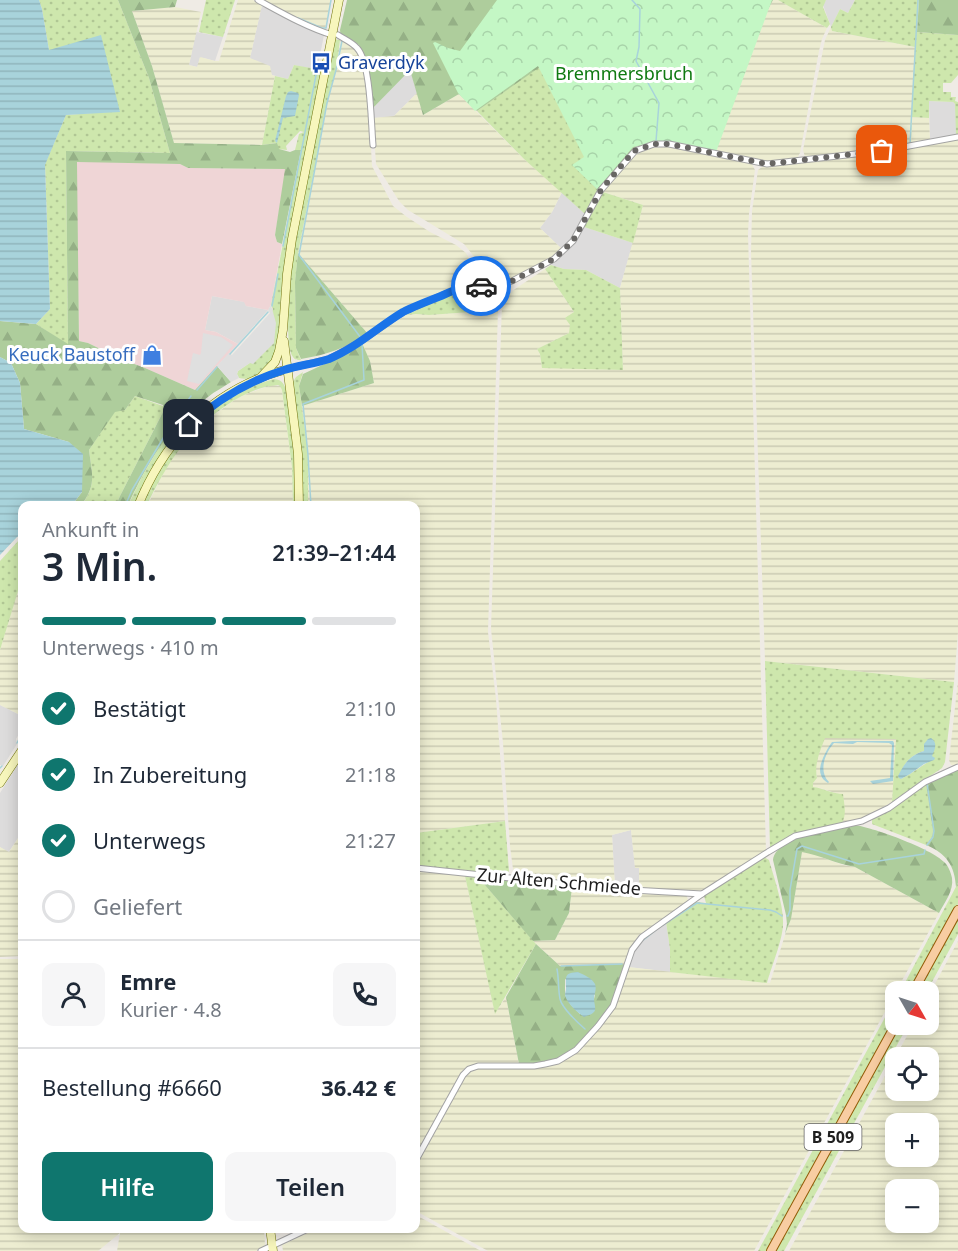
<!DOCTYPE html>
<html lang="de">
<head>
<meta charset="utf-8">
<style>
	:root { --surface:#fff; --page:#f6f6f7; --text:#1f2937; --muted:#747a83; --line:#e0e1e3; --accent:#0f766e }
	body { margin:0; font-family:"Noto Sans",sans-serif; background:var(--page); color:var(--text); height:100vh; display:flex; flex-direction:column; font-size:22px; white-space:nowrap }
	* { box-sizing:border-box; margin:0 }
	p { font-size:20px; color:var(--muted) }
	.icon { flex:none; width:33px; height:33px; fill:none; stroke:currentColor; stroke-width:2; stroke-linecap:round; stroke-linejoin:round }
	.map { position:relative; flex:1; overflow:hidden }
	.sheet { position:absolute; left:18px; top:501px; width:402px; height:732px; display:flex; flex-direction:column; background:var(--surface); border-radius:12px; box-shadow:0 3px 15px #0003 }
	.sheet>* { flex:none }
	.needle { width:39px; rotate:129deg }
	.fabs { position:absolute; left:885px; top:981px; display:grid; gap:12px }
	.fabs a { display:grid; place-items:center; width:54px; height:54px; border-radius:12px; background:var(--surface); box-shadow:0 3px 15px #0003; font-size:30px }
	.pin { position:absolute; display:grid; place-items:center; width:51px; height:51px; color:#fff; margin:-26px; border-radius:12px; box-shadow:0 3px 9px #0006 }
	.courier { position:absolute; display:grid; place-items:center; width:60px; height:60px; margin:-30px; border:4px solid #1a73e8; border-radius:50%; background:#fff; color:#222; box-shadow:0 2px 8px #0007 }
	.overview em { font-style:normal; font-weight:600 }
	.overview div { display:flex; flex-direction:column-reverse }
	.overview { display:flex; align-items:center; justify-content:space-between; height:102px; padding:0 24px }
	h1 { font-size:39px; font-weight:600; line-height:45px }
	.bar { display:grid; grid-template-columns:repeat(4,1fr); gap:9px 6px; align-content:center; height:72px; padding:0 24px }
	.bar i { height:8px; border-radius:4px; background:var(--line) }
	.bar .current { background:var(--accent) }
	.bar p { grid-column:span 4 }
	.line { display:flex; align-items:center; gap:15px; padding:0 24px; border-top:2px solid var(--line) }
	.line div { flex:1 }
	.round { display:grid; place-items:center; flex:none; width:63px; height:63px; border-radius:12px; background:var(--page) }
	ol { padding:0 24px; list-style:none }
	li { display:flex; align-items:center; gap:18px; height:66px }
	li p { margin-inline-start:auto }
	li .icon { padding:6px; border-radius:50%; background:var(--accent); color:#fff; stroke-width:4 }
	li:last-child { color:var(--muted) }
	li i { width:33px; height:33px; border:3px solid var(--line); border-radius:50% }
	.action { display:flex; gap:12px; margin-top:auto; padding:12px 24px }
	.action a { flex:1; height:69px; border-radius:12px; background:var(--accent); color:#fff; font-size:24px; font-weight:600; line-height:69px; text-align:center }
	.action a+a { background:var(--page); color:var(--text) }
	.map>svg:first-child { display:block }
	.residential { fill:#dddcdc }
	.commercial { fill:#efd5d6 }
	.farmland { fill:url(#farmland-rules); fill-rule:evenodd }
	.grass { fill:url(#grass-dots); fill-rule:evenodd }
	.forest { fill:url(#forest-firs); fill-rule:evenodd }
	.park { fill:url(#park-crowns) }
	.parking { fill:#dfdfdf }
	.water { fill:url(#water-rules) }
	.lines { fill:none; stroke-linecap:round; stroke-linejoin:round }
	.stream { stroke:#a8d3db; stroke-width:1.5 }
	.street-casing { stroke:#a3a3a3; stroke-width:7 }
	.secondary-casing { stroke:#6e7209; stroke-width:9 }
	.primary-casing { stroke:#935b06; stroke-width:10 }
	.street { stroke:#fff; stroke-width:5 }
	.secondary { stroke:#f7f6bc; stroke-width:8 }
	.primary { stroke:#f8cda2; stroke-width:8 }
	.done { stroke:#686664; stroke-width:6; stroke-dasharray:0 10.8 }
	.route { stroke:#1a73e8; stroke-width:8 }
	.labels { text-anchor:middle; stroke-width:6; stroke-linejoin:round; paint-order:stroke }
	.shield { fill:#fff; stroke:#626262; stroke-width:1.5 }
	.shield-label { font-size:16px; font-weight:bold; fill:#1f1f1f }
	.transit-label { font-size:18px; fill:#164399; stroke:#fff; text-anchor:start }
	.park-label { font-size:18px; fill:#107a12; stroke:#fff }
	.shop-label { font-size:18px; fill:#366cbe; stroke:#fff; text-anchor:end }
	.street-label { font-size:18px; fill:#1f1f1f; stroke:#fff }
</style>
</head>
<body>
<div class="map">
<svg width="958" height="1251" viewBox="0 0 958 1251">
	<defs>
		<pattern id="farmland-rules" width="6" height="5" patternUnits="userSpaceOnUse" patternTransform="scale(1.5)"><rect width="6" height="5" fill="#ededd1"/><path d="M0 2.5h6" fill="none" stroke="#cbcbb3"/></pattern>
		<pattern id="grass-dots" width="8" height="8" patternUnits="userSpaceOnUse" patternTransform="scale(1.5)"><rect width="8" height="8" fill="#cee7ad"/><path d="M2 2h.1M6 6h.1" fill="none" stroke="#b0c694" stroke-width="1.8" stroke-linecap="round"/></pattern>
		<pattern id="forest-firs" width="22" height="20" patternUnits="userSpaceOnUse" patternTransform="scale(1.5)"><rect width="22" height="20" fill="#aecd9c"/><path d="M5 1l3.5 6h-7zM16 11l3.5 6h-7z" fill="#95b086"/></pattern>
		<pattern id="park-crowns" width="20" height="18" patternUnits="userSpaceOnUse" patternTransform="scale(1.5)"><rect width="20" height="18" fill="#c4f7c5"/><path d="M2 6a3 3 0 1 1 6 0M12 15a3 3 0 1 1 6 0" fill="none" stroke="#a8d3a9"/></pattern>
		<pattern id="water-rules" width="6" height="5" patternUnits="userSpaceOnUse" patternTransform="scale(1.5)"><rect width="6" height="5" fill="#a8d3db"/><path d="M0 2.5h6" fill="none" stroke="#90b5bc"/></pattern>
	</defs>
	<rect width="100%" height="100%" fill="#efebe5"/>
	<g class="residential">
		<polygon points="826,0 855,0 848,13 840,9 831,27 823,5"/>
		<polygon points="262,5 324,35 317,70 294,65 288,79 272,75 250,58"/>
		<polygon points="196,32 223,37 215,61 200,57 198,67 189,65"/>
		<polygon points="410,69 417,93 394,116 373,118 372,109"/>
		<polygon points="929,101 953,102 956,105 956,135 930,140"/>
		<polygon points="562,192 585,214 572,239 562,249 540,228 552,212"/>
		<polygon points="584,227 633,243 620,288 586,270 564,269 551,265 562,256 574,244"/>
		<polygon points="212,296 245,302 246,306 268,310 238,344 216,332 205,330"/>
		<polygon points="0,705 22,716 22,729 16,739 17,744 3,766 0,765"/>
		<polygon points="22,758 22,780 18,785 22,787 22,832 8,853 0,847 0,793"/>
		<polygon points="631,830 635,867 639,868 639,888 615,887 612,835"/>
		<polygon points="666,922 670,949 670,972 628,967 636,947 639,943"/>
	</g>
	<polygon class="commercial" points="76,161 180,164 188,168 286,169 275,235 277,242 282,244 271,305 268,310 246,306 244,302 212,296 205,330 216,332 238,344 195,390 145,368 121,359 88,343 79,341"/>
	<g class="farmland">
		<polygon points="238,0 253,0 262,5 250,58 270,66 272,75 275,76 262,145 174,143 152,66 132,11 175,7 201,12 189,65 197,67 200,57 215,61 219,61"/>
		<polygon points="263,0 331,0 325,29 297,18"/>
		<polygon points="773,0 778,0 827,28 822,39 819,51 800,153 797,158 768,162 702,149 758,28"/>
		<polygon points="831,27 832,31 915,47 910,144 805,157 803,150 825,40"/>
		<polygon points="341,39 356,50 364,67 369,111 372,166 393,206 407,217 430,232 456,245 466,253 482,282 469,282 402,310 368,334 298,253 329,95 336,71"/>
		<polygon points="417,93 423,115 459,94 524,159 562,192 552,212 540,228 562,249 554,256 506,282 491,284 472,254 464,244 408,210 399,201 376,164 373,118 394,116"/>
		<polygon points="912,117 929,118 930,140 911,144"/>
		<polygon points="958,138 958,632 954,682 765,661 751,252 752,211 758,170 762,167 895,152"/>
		<polygon points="667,147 752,164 755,170 749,214 748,234 766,850 708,888 695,892 639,888 639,868 635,868 631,830 612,835 615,887 514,877 510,846 503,743 491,629 502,303 505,298 515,289 545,269 574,312 569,333 537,349 540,354 542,367 623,370 620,288 643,205 603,192 633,157 642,151 652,148"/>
		<polygon points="498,310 488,632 496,699 505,821 416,833 416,506 308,505 308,451 302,406 374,383 370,361 362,343 406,315 416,314 429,315"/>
		<polygon points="272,385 280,386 282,390 292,467 293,505 147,506 169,462 188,438 203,423 236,399 249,393"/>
		<polygon points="18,590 22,592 22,716 0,705 0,650"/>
		<polygon points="958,681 958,764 956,765 951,765 949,760"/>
		<polygon points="824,737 897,738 892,802 864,818 842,823 838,794 820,788 813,787 813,783 817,778 816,772 816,763"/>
		<polygon points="22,832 22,956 0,957 0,847 9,852"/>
		<polygon points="802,852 810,853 843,865 855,867 939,913 754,1251 488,1251 416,1211 416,1166 465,1076 470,1071 478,1069 522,1068 600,1027 628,967 770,983 785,935 791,919"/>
		<polygon points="416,870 465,876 495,1013 506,997 519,1064 478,1064 469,1066 463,1070 416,1156"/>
		<polygon points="572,887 687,896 688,901 639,935 629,950 624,964 560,966 533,941 555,940 569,913"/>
		<path d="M958,941V1251H789L913,1025L928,1024L929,995ZM896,1058H928V1090H896ZM896,1124H928V1156H896ZM896,1190H928V1222H896Z"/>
		<polygon points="0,959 22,959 22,1228 264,1229 265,1245 256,1251 117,1251 120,1233 98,1251 0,1251"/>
		<polygon points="416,1215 481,1251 283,1251 282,1245 316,1229 416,1228"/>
	</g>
	<g class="grass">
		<polygon points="39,0 118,0 149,78 170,153 66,151 68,345 36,324 50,309 45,164 66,115 120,111 49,50 42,9"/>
		<polygon points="206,0 235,0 223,37 199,32"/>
		<polygon points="778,0 826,0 823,7 830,24 827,28"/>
		<polygon points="855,0 919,0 917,32 958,35 958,75 951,83 943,83 943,92 951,92 951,97 956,97 955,101 958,102 958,134 956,135 955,104 953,102 929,101 929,118 912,117 911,144 910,144 915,47 832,31 831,27 840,9 848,13"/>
		<path d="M334,39L340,40L336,71L329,95L298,253L295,282L296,348L301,360C297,360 295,360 293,357C283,346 291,268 293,251Z"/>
		<path d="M294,65L322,70L286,250C283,270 281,291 280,312C279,322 280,334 278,345C275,362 258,383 239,378L237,374L238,371L251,362L273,309L271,305L301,151L295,150L299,134L304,132L300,131L286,146L287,150L278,149L276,143L262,145L275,76L288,79Z"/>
		<polygon points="540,66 586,158 574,166 598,190 585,214 524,159 477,111"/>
		<polygon points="603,192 643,205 633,243 584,227"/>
		<polygon points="551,265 564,269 586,270 620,288 623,370 542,368 540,354 537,349 569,333 570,325 565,318 574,312 545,269"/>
		<path d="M506,285L509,288L502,297L498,310L429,315L416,314L406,315L459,291C475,287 491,289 506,285Z"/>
		<polygon points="303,372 299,386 308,451 308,505 302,505 301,448 293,382 296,377"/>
		<path d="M274,379C283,380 284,384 287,392L294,449L296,505H293L292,467L282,390L280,386L278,385C260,386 242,395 227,405C186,433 168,462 147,505L141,506C164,456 192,415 243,390C253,385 264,382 274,379Z"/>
		<path d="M135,396L163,406V412L120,496L116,505L81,506C97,485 92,474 89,450L115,411L125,410Z"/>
		<path d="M203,401L205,404C198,413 189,419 181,428C161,451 148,477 135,505L128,506C141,477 157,447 178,423C186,415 195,408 203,401Z"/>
		<polygon points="22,539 22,591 18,591 0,650 0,561 19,540"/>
		<path d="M765,661L954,682L945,762L942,768L892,802L896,739L825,738C820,751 814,764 817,778L813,783V787C823,788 833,794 843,794C844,804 847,814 842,823L794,834L770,849ZM924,751L934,758L910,774L901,779L899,776C904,764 910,755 924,751Z"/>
		<polygon points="926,784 933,831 932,837 926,845 872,824 872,820"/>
		<polygon points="505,821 509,871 506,876 416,865 416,833"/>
		<path d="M764,857L769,860C774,878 784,906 783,924C783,939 771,968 767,983L670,972V949L666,922L696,902L706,903L704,896Z"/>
		<polygon points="465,876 478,877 536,944 495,1014"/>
		<polygon points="958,883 958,904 910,991 900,992"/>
		<polygon points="958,917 958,934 927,991 917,992"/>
		<polygon points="895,999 895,1018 768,1251 758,1251"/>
		<polygon points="899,1025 908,1025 784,1251 775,1251"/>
	</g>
	<g class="forest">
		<path d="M118,0H177L175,7L132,11L152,66L174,143L262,145L277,143L279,149L290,152L295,150H301L282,244L277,242L275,235L285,169L188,168L180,164L77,162L79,341L88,343L121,359L145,368L195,390L217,366L231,382C224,387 215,391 208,397C171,423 146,465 128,505H116L120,496L163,412V405L135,396L125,410L115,412L89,450C92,474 97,485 81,505H72L82,492L69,442L24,429L20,383L11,363L0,357V321L36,324L68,344L66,151L170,153L149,78Z"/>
		<polygon points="347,0 773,0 758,28 671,141 656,142 635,147 598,190 574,166 585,158 540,67 477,111 459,94 423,115 410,70 372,109 365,57 359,45 345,36 341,39 340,30"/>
		<polygon points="919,0 958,0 958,35 917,32"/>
		<path d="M298,253L368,334C346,348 326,355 301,359L296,348L295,282Z"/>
		<polygon points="362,343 370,361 374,383 302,406 299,386 303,374 348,353"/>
		<path d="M958,769V883L956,887C955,866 946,853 926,845L932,837L933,831L926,784L927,782Z"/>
		<path d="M853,825C870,826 932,849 944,862C948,865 951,873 952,878C954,891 944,903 939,913L855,867C836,864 820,855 802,852L791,919L785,934L787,924L786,915L773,860C777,835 832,830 853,825Z"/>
		<polygon points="478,877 572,887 569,913 555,940 533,941"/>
		<path d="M536,944L560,966L624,964C620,977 616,992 611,1004C603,1021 573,1053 556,1059C545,1063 531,1064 519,1064L506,997ZM565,979L595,995L594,999L580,1014L571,1005L565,995Z"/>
	</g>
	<polygon class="park" points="497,0 772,0 716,152 670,141 654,142 633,147 597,189 572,165 584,157 538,66 475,111 458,93 433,43 435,42 448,48 460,51"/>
	<g class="parking">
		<polygon points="271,305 276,323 274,343 253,364 250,363 238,371 237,374 239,378 231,382 217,366 229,353 232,355 270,313 268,310"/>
		<polygon points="203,333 221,337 233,345 199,384 187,381 193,353 200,355 201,353"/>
	</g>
	<g class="water">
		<polygon points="0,0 39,0 42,9 49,50 101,35 120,112 66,115 45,165 50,309 36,324 0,321"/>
		<polygon points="291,91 298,93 299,95 295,116 283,118 277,143 275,141 286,96 288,92"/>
		<polygon points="0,357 11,363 20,383 24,429 69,442 83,454 82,492 72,505 22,506 22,535 17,537 0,555"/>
		<path d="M931,738C938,743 935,749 932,756L935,758L934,760L924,764L910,774L901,779L899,778L898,776C904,764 910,755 924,751V744L928,739Z"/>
		<path d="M852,741H893L894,743L893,781L873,784L870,781L890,778L892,745L889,743L857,742L853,744L834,743C825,753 818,771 829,782L828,783C825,781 822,779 821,775C817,766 827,749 832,742Z"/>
		<path d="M578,972C584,975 592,978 595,984C597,989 594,994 594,999C595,1010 599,1012 584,1017C578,1013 569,1005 566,998C564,994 566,992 566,988C566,976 564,973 578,972Z"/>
	</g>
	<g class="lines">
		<g class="stream">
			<polyline points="632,0 640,9 639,47 636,61 659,103 656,141"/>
			<polyline points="298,18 322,28 326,28 331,0"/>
			<polyline points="342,41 336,70 327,103 299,255 361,338"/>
			<polyline points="910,143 918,0"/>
			<polyline points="283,246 317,70"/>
			<polyline points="272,306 278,274"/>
			<polyline points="230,354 268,312"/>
			<polyline points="197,390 217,367"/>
			<polyline points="125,506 132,490 177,415 191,396"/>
			<polyline points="311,506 308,455 303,404 364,380 362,344"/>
			<polyline points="17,743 22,733"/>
			<polyline points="0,768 2,766"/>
			<polyline points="927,845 933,837 934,831 927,783"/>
			<polyline points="787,916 788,916 790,910 790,890 797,849 802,846 859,864 924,854 925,850"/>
			<polyline points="663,925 697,903 770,910 776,912 782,916"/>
			<polyline points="641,942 656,930"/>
			<polyline points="561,966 622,964"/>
			<path d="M557,969C559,979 558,989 560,999C562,1008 578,1023 585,1029"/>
		</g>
		<g class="street-casing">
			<g id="street">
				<path d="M258,0C282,13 306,27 332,35"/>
				<path d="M338,35C344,39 352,42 357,48C371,63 371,124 373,145"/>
				<polyline points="287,369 329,359 363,340 403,312 445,294 461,288 472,286 487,286 500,285 512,281 554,259 573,241 601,190 635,151 654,144 669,144 767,164 882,151 958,137"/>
				<polyline points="416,868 615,889 702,894"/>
				<polyline points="416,1160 463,1075 469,1069 478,1066 534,1066 545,1064 558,1061 576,1050 598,1026 613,1006 632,950 642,937 702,894 768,852 795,836 862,821 889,808 925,782 958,767"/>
				<polyline points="261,1251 310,1228"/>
			</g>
		</g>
		<g class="secondary-casing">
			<g id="secondary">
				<polyline points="284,341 298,454 299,506"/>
				<polyline points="260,378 275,362 279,351 283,330 287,274 292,239 339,0"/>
				<path d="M138,506C162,447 201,402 260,378C269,374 278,372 287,369"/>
				<polyline points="0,783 22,750"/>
				<polyline points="270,1228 273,1251"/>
			</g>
		</g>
		<g class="primary-casing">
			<g id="primary">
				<polyline points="913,992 958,910"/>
				<polyline points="771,1251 896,1024"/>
			</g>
		</g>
		<use href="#street" class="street"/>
		<use href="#secondary" class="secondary"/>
		<use href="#primary" class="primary"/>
	</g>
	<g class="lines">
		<polyline class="done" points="481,286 500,285 512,281 554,259 573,241 601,190 634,151 654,144 669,144 767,164 882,151"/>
		<path class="route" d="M189,425C217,400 248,381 284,370C299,365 314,364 329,359C356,348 378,327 403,312C415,306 428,301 441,296C454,290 466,285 481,286"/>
	</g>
	<defs>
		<g id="bus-bare" transform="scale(1.62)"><path d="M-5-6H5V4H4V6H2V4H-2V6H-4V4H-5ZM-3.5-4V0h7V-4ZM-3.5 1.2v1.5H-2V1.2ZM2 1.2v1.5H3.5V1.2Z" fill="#1a4fb4" stroke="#fff" stroke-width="2.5" paint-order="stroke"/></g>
		<g id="shop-bare" transform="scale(1.62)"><path d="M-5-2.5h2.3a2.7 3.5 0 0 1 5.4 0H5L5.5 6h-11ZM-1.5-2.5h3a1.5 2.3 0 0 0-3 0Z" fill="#3f7fe0" stroke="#fff" stroke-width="2.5" paint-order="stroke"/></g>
	</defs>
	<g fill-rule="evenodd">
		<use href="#bus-bare" x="321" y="63"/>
		<use href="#shop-bare" x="152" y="355"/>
	</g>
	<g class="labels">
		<rect class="shield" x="804.5" y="1124" width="57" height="26" rx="4.5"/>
		<g class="shield-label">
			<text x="833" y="1143">B 509</text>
		</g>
		<g class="transit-label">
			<text x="338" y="69">Graverdyk</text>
		</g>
		<g class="park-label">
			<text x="624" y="80">Bremmersbruch</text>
		</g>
		<g class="shop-label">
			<text x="135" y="361">Keuck Baustoff</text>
		</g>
		<g class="street-label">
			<text transform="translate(559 882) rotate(5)" y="6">Zur Alten Schmiede</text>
		</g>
	</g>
</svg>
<div class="fabs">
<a><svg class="needle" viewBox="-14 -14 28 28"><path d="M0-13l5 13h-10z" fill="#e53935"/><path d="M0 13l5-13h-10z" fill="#747a83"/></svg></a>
<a><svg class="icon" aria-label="locate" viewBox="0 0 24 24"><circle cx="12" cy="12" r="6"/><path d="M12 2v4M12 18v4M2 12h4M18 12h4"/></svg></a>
<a>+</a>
<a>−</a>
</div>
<div class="pin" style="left:882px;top:151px;background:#ea580c"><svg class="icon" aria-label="bag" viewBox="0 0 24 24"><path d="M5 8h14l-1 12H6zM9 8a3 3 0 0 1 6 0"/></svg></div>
<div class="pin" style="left:189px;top:425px;background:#1f2937"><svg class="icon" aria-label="home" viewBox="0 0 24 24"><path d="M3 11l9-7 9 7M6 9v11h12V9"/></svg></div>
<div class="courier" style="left:481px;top:286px"><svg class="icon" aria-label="car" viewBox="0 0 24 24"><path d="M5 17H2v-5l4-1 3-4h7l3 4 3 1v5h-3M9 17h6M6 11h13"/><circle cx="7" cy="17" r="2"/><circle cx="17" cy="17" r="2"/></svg></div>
<section class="sheet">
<div class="overview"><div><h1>3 Min.</h1><p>Ankunft in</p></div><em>21:39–21:44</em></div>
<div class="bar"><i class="current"></i><i class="current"></i><i class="current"></i><i></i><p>Unterwegs · 410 m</p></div>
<ol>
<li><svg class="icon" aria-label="check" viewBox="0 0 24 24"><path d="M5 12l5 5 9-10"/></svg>Bestätigt<p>21:10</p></li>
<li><svg class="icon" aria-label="check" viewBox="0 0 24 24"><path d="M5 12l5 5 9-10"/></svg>In Zubereitung<p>21:18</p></li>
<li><svg class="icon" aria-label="check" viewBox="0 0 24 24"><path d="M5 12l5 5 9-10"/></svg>Unterwegs<p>21:27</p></li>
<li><i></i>Geliefert</li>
</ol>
<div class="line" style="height:108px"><a class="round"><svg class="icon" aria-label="person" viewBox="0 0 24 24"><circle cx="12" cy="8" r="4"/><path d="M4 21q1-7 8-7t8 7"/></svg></a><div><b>Emre</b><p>Kurier · 4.8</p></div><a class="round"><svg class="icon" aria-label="phone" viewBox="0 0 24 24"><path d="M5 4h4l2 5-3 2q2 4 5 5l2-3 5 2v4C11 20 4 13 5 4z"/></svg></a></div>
<div class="line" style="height:78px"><div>Bestellung #6660</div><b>36.42 €</b></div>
<div class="action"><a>Hilfe</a><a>Teilen</a></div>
</section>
</div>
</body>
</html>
